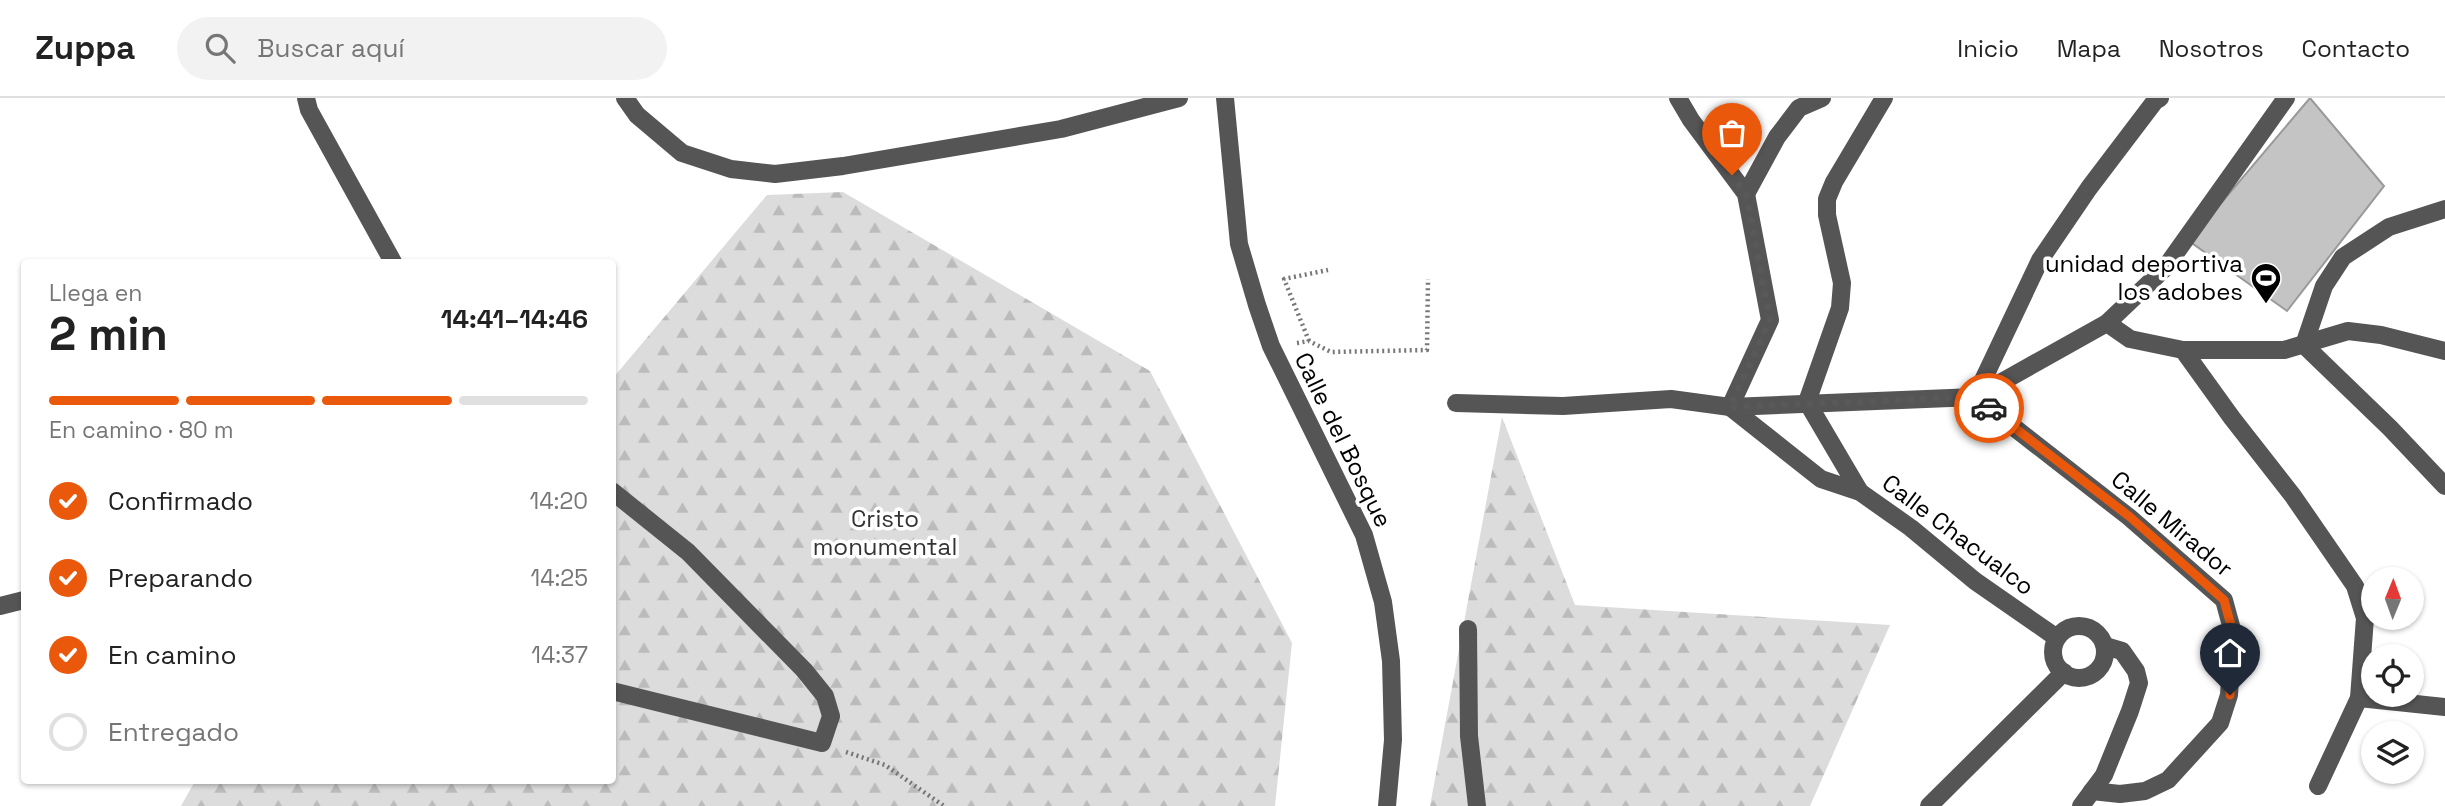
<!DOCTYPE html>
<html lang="es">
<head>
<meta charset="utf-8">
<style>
	:root { --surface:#fff; --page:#f2f2f2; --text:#222; --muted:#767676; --line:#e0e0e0; --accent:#ea580c }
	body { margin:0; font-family:"Space Grotesk",sans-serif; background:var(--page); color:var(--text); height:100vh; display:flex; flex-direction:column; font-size:26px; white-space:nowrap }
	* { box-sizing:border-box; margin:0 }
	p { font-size:23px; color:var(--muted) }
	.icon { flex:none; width:38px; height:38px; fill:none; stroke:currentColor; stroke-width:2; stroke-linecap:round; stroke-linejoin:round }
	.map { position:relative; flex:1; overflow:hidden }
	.drawer { position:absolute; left:21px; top:161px; width:595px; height:525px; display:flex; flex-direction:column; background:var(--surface); border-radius:7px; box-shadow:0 2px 5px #0004 }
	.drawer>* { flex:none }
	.needle { width:46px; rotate:1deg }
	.fabs { position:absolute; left:2361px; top:469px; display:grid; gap:14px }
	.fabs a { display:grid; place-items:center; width:63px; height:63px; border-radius:50%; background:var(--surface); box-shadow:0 2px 5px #0004; font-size:35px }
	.pin { position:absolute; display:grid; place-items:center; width:60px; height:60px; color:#fff; margin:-72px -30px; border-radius:50% 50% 50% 0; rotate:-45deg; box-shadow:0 0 7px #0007 }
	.pin .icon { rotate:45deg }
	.courier { position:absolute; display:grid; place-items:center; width:70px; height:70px; margin:-35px; border:5px solid #ea580c; border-radius:50%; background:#fff; color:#222; box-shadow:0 2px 9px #0007 }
	.headline em { font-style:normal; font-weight:700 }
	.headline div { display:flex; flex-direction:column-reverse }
	.headline { display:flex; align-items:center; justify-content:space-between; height:119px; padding:0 28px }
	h1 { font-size:46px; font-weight:700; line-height:52px }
	.bar { display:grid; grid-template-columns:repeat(4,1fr); gap:10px 7px; align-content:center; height:84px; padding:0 28px }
	.bar i { height:9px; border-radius:5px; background:var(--line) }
	.bar .on { background:var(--accent) }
	.bar p { grid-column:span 4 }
	ol { padding:0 28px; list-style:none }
	li { display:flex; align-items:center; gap:21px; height:77px }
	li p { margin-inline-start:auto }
	li .icon { padding:7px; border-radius:50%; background:var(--accent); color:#fff; stroke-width:4 }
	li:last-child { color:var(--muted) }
	li i { width:38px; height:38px; border:4px solid var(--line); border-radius:50% }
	header { display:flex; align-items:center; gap:42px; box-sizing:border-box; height:98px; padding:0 35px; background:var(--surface); border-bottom:2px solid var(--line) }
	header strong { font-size:33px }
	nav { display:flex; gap:38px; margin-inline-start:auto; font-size:24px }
	.search { width:490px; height:63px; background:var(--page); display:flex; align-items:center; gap:18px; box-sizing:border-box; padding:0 24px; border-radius:38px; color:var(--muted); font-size:26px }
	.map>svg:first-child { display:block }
	.forest { fill:url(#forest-firs) }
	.building { fill:#c4c4c4; stroke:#999; stroke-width:2 }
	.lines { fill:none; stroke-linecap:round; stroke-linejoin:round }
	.path { stroke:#777; stroke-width:4.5; stroke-dasharray:2 3.5; stroke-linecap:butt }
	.minor { stroke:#555; stroke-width:18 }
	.done { stroke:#595959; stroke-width:7; stroke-dasharray:0 12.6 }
	.route { stroke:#ea580c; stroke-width:9 }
	.labels { text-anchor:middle; stroke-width:7; stroke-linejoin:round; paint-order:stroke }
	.poi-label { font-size:24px; fill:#000; stroke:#fff; text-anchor:end }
	.street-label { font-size:24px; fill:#000; stroke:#fff }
	.park-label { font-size:24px; fill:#333; stroke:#fff }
</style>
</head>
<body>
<header>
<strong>Zuppa</strong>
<div class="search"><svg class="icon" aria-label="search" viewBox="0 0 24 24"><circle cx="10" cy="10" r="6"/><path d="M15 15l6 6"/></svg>Buscar aquí</div>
<nav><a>Inicio</a><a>Mapa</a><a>Nosotros</a><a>Contacto</a></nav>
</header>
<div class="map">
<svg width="2445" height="708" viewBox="0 0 2445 708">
	<defs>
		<pattern id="forest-firs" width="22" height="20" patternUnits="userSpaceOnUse" patternTransform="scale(1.75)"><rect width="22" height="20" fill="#dcdcdc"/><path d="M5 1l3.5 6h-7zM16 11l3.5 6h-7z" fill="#bbb"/></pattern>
	</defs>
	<rect width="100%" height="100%" fill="#fff"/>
	<g class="forest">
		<polygon points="843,94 1150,273 1292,545 1275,708 181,708 195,683 612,682 613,280 767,97"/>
		<polygon points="1502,319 1575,507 1890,527 1810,708 1430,708"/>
	</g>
	<polygon class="building" points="2310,0 2384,88 2287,213 2189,143"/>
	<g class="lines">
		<g class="path">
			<polyline points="1309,243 1284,181 1328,172"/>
			<polyline points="1297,245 1309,243 1331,254 1427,252 1428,181"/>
			<polyline points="846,654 885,667 944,708"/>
		</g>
		<g class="minor">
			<polyline points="306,0 309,12 393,164"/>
			<polyline points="625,0 637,17 682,55 731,71 775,76 843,68 1061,31 1179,0"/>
			<polyline points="1225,0 1239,146 1257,207 1271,248 1364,437 1383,504 1391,563 1393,642 1387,708"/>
			<polyline points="1678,0 1691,22 1746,96 1770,222 1730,309 1821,381 1860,394 1911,430 1975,483 2057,540"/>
			<polyline points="1746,96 1777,39 1799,10 1822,0"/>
			<polyline points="2107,225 2130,241 2183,252 2232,320 2293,398 2355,488 2365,520 2359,600 2318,688"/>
			<polyline points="2304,247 2324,188 2343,159 2389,129 2445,111"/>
			<polyline points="2304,247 2390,330 2445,388"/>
			<polyline points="2183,252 2284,252 2348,233 2381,237 2445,253"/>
			<polyline points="1975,299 2129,419 2224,502 2233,535 2229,597 2220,625 2168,682 2145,693 2120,696 2092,693"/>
			<polyline points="1975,299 2040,162 2089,90 2155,3 2160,0"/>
			<polyline points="1456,305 1563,308 1671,301 1730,309 1975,299 2107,225 2165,170 2286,0"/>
			<polyline points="612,393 688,454 804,572 825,598 831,618 822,645 612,593"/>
			<polyline points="1860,394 1807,304 1840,210 1842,185 1827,117 1827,101 1834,84 1884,0"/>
			<polyline points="0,508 24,502"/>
			<circle cx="2079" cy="554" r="26"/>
			<polyline points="1468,531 1469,638 1477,708"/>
			<polyline points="2359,600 2445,609"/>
			<polyline points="1929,708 2064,574"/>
			<polyline points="2081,708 2104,677 2130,613 2139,585 2136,573 2122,553 2105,548"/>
		</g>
	</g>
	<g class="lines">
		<polyline class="done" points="1732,77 1746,96 1770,222 1730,309 1975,299 1989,310"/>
		<polyline class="route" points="1989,310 2130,419 2224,502 2233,535 2230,597"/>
	</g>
	<defs>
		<g id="stadium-pin" transform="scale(1.575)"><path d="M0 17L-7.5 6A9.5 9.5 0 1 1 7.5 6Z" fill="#000" stroke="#fff"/><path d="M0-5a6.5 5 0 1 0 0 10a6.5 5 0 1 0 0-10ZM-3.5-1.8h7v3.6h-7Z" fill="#fff"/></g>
	</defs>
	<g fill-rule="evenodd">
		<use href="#stadium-pin" x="2266" y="180"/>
	</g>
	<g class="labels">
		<g class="poi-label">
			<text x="2243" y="174">unidad deportiva<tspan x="2243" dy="28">los adobes</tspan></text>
		</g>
		<g class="street-label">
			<text transform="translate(1343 342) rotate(64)" y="8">Calle del Bosque</text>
			<text transform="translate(2172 426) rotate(40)" y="8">Calle Mirador</text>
			<text transform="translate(1958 437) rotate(37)" y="8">Calle Chacualco</text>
		</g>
		<g class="park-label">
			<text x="885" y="429">Cristo<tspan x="885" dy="28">monumental</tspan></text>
		</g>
	</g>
</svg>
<div class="fabs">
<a><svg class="needle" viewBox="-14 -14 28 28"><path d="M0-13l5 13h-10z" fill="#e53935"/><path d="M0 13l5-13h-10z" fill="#767676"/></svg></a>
<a><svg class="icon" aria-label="locate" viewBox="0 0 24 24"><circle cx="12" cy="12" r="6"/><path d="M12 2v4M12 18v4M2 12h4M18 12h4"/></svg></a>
<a><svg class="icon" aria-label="layers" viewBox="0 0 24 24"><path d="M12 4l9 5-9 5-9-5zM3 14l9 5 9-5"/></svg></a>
</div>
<div class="pin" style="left:1732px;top:77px;background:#ea580c"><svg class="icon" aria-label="bag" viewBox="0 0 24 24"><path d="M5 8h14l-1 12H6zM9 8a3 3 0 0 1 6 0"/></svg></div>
<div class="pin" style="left:2230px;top:597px;background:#1f2937"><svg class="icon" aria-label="home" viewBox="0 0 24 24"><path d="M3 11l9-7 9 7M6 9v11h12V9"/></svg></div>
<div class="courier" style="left:1989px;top:310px"><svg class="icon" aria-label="car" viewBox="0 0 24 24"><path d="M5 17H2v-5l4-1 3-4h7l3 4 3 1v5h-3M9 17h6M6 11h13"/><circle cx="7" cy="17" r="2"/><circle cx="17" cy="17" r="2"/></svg></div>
<section class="drawer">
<div class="headline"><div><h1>2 min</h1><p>Llega en</p></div><em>14:41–14:46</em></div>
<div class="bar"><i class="on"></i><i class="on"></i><i class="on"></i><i></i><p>En camino · 80 m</p></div>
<ol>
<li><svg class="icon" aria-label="check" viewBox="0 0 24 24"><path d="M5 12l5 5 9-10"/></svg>Confirmado<p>14:20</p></li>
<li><svg class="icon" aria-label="check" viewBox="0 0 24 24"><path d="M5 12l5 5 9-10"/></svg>Preparando<p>14:25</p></li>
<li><svg class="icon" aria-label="check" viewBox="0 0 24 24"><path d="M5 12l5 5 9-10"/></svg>En camino<p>14:37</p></li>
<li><i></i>Entregado</li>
</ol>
</section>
</div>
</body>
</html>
